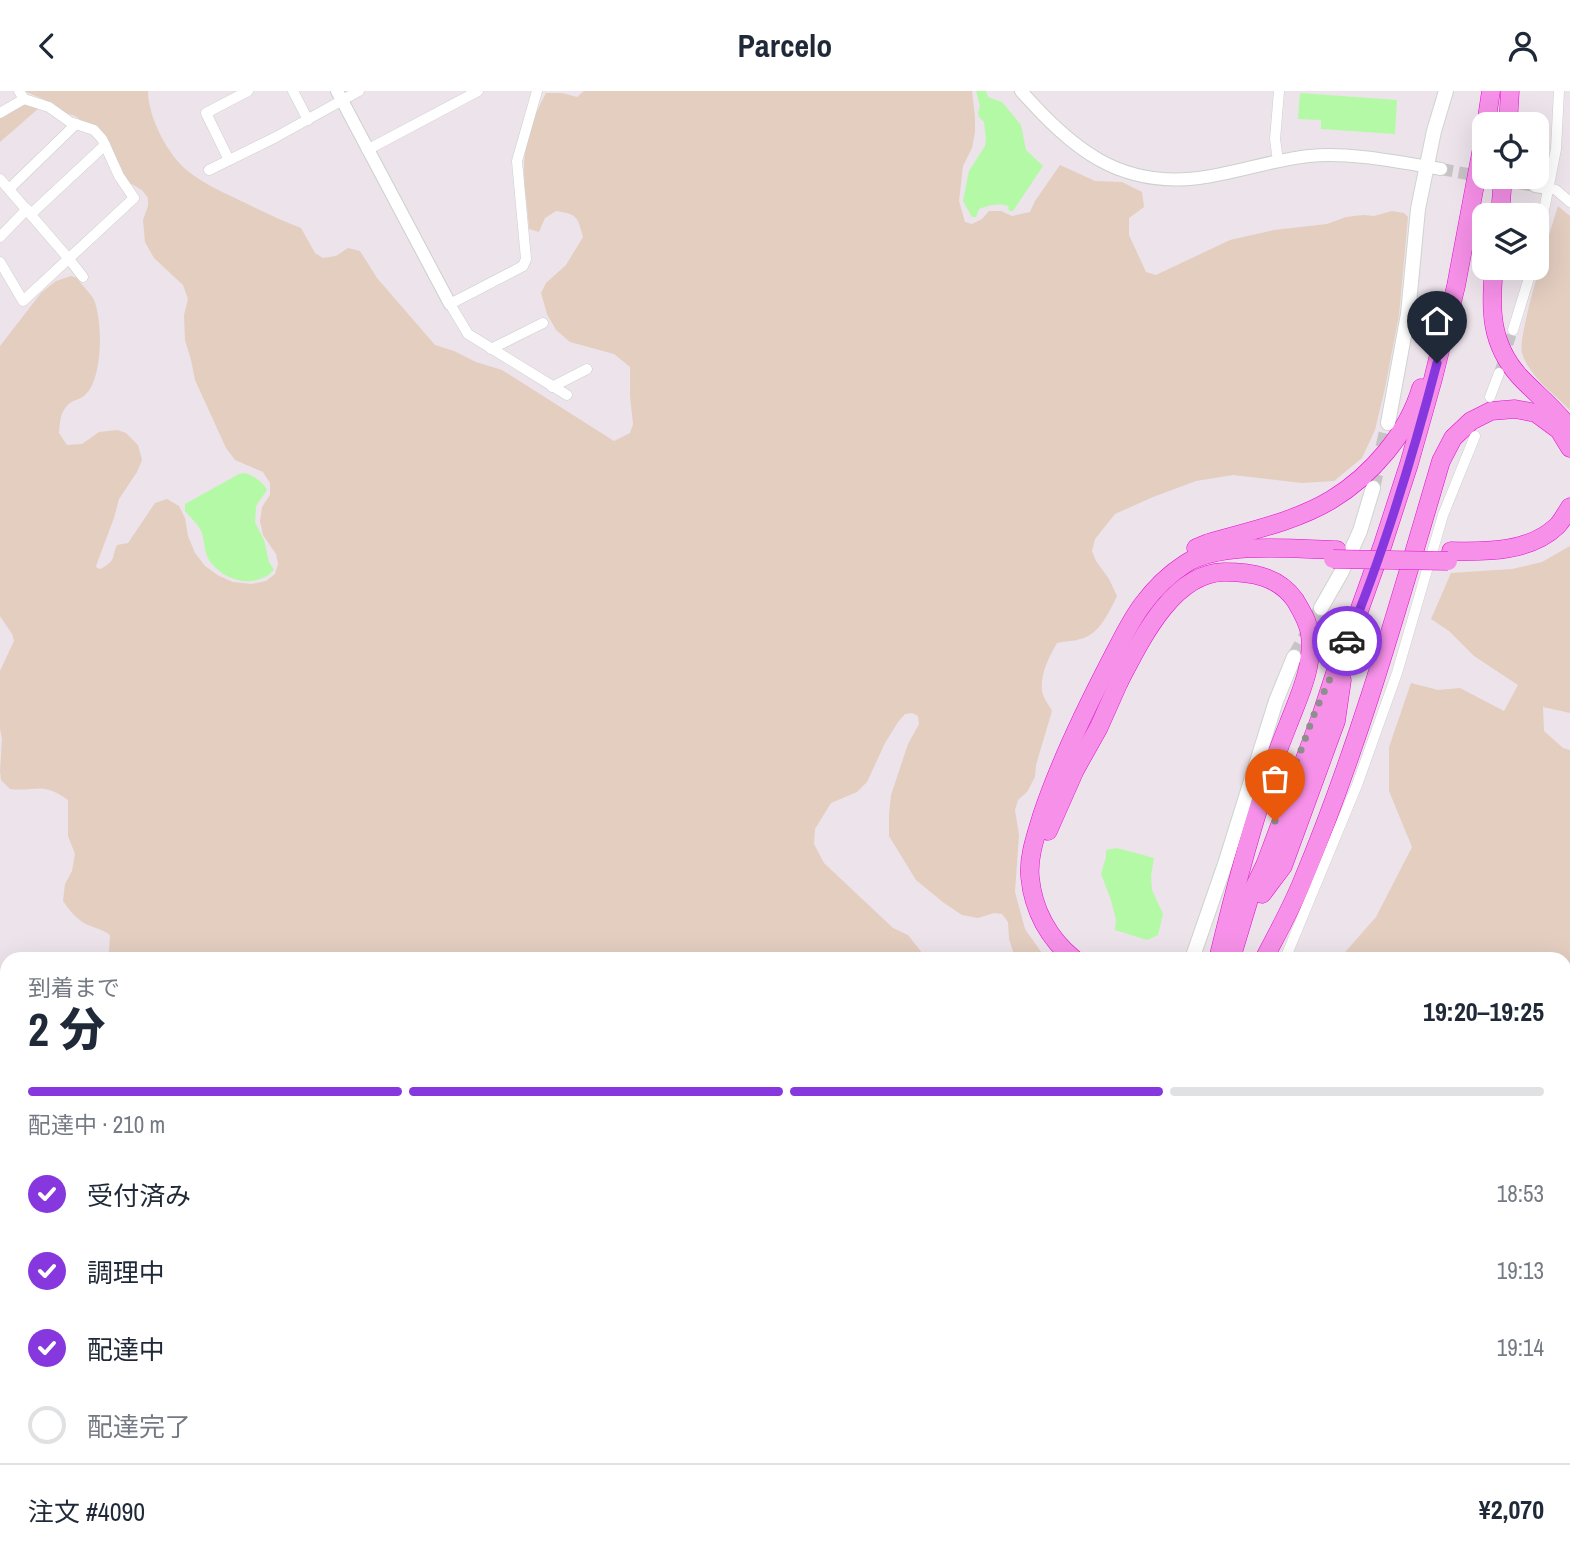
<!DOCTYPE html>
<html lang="ja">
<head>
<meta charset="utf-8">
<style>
	:root { --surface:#fff; --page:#f6f6f7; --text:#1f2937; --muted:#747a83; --line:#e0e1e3; --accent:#8637de }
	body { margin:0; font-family:"Archivo Narrow","Noto Sans JP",sans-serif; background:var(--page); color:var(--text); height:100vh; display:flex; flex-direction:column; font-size:26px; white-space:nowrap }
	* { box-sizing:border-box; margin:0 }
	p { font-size:23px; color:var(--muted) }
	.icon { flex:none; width:38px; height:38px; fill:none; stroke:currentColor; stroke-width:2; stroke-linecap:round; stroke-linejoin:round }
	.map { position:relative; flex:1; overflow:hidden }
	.details { position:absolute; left:0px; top:861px; width:1572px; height:616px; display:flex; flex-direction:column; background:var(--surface); border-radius:21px 21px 0 0; box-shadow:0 7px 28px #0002 }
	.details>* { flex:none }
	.fabs { position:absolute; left:1472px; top:21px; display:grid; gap:14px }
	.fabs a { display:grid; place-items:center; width:77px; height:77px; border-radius:14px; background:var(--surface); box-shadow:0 7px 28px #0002; font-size:35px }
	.pin { position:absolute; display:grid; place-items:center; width:60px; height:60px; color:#fff; margin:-72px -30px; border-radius:50% 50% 50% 0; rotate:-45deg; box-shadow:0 0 7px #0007 }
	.pin .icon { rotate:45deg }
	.courier { position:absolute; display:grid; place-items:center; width:70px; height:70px; margin:-35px; border:5px solid #8637de; border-radius:50%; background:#fff; color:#222; box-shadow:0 2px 9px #0007 }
	.summary em { font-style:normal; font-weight:800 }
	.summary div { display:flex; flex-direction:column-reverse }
	.summary { display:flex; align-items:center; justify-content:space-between; height:119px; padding:0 28px }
	h1 { font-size:46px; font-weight:800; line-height:52px }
	.bar { display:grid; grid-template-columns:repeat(4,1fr); gap:10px 7px; align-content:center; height:84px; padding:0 28px }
	.bar i { height:9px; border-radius:5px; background:var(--line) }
	.bar .active { background:var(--accent) }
	.bar p { grid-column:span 4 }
	.line { display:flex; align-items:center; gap:18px; padding:0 28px; border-top:2px solid var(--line) }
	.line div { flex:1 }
	ol { padding:0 28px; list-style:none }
	li { display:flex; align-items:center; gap:21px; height:77px }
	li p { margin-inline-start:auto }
	li .icon { padding:7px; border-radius:50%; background:var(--accent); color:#fff; stroke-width:4 }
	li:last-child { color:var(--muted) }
	li i { width:38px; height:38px; border:4px solid var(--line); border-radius:50% }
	header { display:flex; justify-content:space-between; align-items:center; height:91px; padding:0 28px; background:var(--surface); font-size:32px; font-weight:800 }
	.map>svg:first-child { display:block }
	.education { fill:#dfd4de }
	.green { fill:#e3cec0 }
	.water { fill:#b4f9a6 }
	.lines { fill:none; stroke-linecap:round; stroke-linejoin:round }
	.stream { stroke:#b4f9a6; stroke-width:2.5 }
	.minor-tunnel { stroke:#c8c3c7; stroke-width:10; stroke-dasharray:10 5; stroke-linecap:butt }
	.tertiary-tunnel { stroke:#c8c3c7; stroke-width:12; stroke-dasharray:12 6; stroke-linecap:butt }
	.secondary-tunnel { stroke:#c8c3c7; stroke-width:14; stroke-dasharray:14 7; stroke-linecap:butt }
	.minor-casing { stroke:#cbd1cb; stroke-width:11 }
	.tertiary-casing { stroke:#cbd1cb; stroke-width:14 }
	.secondary-casing { stroke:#cdd5cd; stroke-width:16 }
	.motorway-casing { stroke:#e10ed0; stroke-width:19 }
	.minor { stroke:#fff; stroke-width:10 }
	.tertiary { stroke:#fff; stroke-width:12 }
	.secondary { stroke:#fff; stroke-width:14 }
	.motorway { stroke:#f690e8; stroke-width:18 }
	.motorway-bridge-casing { stroke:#e10ed0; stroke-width:19; stroke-linecap:butt }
	.motorway-bridge { stroke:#f690e8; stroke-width:18 }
	.done { stroke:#8e8f8d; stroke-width:7; stroke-dasharray:0 12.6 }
	.route { stroke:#8637de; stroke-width:9 }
</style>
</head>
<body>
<header><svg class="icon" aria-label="back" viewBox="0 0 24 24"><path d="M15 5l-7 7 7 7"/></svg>Parcelo<svg class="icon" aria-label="person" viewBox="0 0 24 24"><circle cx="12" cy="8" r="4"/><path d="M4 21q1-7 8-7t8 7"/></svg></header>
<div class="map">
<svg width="1570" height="1477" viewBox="0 0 1570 1477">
	<rect width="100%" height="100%" fill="#ede3eb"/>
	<polygon class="education" points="1286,1470 1541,1470 1539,1477 1281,1477 1281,1473"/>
	<g class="green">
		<path d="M24,0H148C148,26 168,65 189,81C203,92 220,100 237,108C258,118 279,129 301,137L315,162L323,167L336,165L348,157L360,160L377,187L435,254L454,260L476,271L502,279L614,350L630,342L633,333L630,305V276L614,263L570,251L556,239L547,223L541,202L546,192L566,174L583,146C578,126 577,123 556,120L545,127L539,141L529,138C528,118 524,97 524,77C524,51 534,24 546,2H562L577,6L584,0H972L975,26V41L972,57L963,75L959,110L965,131L972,133L982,128L989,120H1001L1012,125L1030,121L1035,110L1060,74L1095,90L1122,91L1142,101L1144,116L1129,127V144L1146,181L1156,184L1230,149L1274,139L1327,133L1346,126L1363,124L1374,125L1392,120L1404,122L1408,126L1399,224L1385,297L1375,339L1362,367L1334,390L1302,392L1233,384L1196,390L1153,406L1115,423L1095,448L1092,460L1096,470L1109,488L1117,505C1110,519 1101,540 1086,546C1078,550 1066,550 1057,552C1049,566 1040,583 1042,600C1043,607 1049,614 1052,620L1036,674L1035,686L1027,701L1018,709L1015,719L1019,744L1015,801L1025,838L1046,868L1015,867L1009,848L1008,831L1002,823L994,822L978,827L962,824L944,812L916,789L889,745V723L891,704L908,653L919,633L918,625L912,622L905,623L898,631L885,652L867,691L857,701L831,712L815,738L814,753L824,772L893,837L908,844L927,868H105L109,860L110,844C103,839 96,837 88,834C77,829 70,820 63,810L65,793L72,780L75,763L68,745V709C42,690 36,701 10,698L1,689L0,680L2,648L0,638V580L14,550L12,543L0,525V255L41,202L56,190L71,185L77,187C82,195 90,201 94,209C103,230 103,289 85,304C81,308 74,309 70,312C60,320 60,330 59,342L67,354L82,353L99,341L117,339L126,342L138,354L142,369L137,381L119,408L114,427L96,475L97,477L101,478C118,467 110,469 117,454L128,452L155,412L167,408L179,415L185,427L188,445L195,462L205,475L219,485L233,491L251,493L266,490L275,483L278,473L276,463L263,444L260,430L262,416L270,404V392L263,381L235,369L226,357L195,289L191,269L185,249L184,224L188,208L183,194L154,167L145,151L143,129L148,115V107L142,99L128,91L115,67L111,55L101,43L75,25L58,19L45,9Z"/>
		<polygon points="25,12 39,17 0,51 0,27"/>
		<path d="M1558,115L1570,125V319C1553,302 1530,286 1522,262C1517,245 1551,138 1558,115Z"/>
		<polygon points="1570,455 1570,622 1543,616 1544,640 1563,657 1570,659 1570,1436 1565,1437 1564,868 1339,868 1376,826 1412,756 1389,700 1389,656 1411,592 1438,599 1460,597 1504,620 1518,594 1474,565 1449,540 1431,528 1451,482 1512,478 1542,471"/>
		<polygon points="7,1077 7,1309 0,1311 0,1090"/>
		<polygon points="0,1457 7,1458 7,1470 430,1470 429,1477 0,1477"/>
		<polygon points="494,1470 1072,1470 1058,1477 497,1477"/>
	</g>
	<g class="water">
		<path d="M976,0H986L988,6L1002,11L1021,34L1026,59L1043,75L1013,120H1009L1008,115C997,112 989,114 979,118L976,126H972L963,110L969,80L985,55L986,48L984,31L979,26L978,22L980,15Z"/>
		<polygon points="1300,2 1397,9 1395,43 1321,38 1321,29 1298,28"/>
		<path d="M244,382C253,384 263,391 267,399L256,415L255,431L264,449L269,471L274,479C257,497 228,492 212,473C204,464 205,453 202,442C199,434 191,427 185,420V413L239,383Z"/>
		<polygon points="1117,757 1154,767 1151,785 1152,799 1163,823 1158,844 1147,849 1115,839 1116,829 1111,809 1101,783 1106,766 1106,759"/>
	</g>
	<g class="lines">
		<polyline class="stream" points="1254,1477 1264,1470"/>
		<polyline class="minor-tunnel" points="1499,282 1513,239"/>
		<g class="tertiary-tunnel">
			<polyline points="1441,78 1484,86"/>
			<polyline points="1484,86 1535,95"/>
		</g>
		<g class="secondary-tunnel">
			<polyline points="1373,397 1388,332"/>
			<polyline points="1294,566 1321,517"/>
		</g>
		<g class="minor-casing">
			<g id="minor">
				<polyline points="19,0 24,8 49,16 70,31 94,39 102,48 105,54 31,123"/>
				<polyline points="293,0 308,29"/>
				<polyline points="537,0 517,70 526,168 523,175 450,213 468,243 567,304"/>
				<polyline points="0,22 24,8"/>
				<polyline points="367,59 478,0"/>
				<polyline points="229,69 206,22 248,0"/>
				<polyline points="1278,70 1275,48 1279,0"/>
				<polyline points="209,79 276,46 359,0"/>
				<polyline points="0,88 69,168 83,186"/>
				<polyline points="1549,97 1556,99 1570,111"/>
				<polyline points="9,98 76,33"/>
				<polyline points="0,146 27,118"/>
				<polyline points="1536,160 1556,58 1559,0"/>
				<polyline points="0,171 23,210 134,107 119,85 105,54"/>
				<polyline points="1513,239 1532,177"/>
				<polyline points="491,258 543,232"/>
				<polyline points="552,296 587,278"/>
				<polyline points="1490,306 1499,282"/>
				<polyline points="1285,868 1357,694 1397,582 1443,424 1475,345"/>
				<polyline points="0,962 7,961"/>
				<polyline points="0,1038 7,1038"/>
				<polyline points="0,1434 1,1433 3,1395"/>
			</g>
		</g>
		<g class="tertiary-casing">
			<g id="tertiary">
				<polyline points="337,0 450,213"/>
				<path d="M1021,0C1072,57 1118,97 1199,87C1236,82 1272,69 1309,65C1352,61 1398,71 1441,78"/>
				<polyline points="1535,95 1549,97"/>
			</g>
		</g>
		<g class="secondary-casing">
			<g id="secondary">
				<polyline points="1388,332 1408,223 1418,118 1434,40 1446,0"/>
				<polyline points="1321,517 1341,482 1360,440 1373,397"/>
				<polyline points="1192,868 1225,773 1276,610 1294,566"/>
				<polyline points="1110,1477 1111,1470"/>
				<polyline points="1201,1477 1201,1470"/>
			</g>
		</g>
		<g class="motorway-casing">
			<g id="motorway">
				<polyline points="1486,33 1491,0"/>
				<polyline points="1508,33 1510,0"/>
				<polyline points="1500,124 1503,86"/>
				<path d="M1494,177C1490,218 1490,253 1520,286C1537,304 1556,318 1570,338"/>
				<path d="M1196,457L1208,452C1249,440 1294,431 1331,409C1371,385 1408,342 1421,297"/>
				<path d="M1451,460C1486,461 1530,461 1557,435C1562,430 1566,422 1570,416"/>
				<path d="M1119,591C1140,551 1172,482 1224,481C1251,481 1278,485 1295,509C1301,519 1308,530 1310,543C1314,575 1299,605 1288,634C1280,654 1272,674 1266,694C1247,751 1232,810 1218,868"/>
				<polyline points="1048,740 1075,679 1099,636 1123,582"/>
				<polyline points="1262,803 1283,775 1336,630 1342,589"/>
				<path d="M1074,868C1049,848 1033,819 1030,786C1028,766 1036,744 1042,724C1060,670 1085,619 1111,569C1121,550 1130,530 1143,513C1155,497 1168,484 1185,473C1220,450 1296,458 1337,459"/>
				<polyline points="1231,868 1250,805 1265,774 1321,625 1339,570 1354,534 1383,453 1409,373 1433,288 1456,195 1484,46"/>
				<path d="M1264,868C1277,843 1291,818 1302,791C1359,655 1399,512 1441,370L1453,347L1471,330L1491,320L1515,318L1536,322L1559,339L1570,357"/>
				<polyline points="1149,1477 1149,1470"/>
			</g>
		</g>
		<use href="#minor" class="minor"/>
		<use href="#tertiary" class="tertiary"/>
		<use href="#secondary" class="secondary"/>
		<use href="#motorway" class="motorway"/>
		<g class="motorway-bridge-casing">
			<polyline id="motorway-bridge" points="1333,468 1448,470"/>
		</g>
		<use href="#motorway-bridge" class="motorway-bridge"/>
	</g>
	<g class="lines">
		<polyline class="done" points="1275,730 1315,621 1347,550"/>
		<path class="route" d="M1347,550C1384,462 1413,364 1437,272"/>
	</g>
</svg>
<div class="fabs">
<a><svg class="icon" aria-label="locate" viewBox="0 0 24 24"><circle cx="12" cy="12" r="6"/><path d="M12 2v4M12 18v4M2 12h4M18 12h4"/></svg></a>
<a><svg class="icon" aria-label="layers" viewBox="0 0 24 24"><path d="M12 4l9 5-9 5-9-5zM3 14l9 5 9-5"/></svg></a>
</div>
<div class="pin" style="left:1275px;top:730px;background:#ea580c"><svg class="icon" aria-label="bag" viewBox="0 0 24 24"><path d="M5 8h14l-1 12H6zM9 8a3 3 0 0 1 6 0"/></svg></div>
<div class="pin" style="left:1437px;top:272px;background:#1f2937"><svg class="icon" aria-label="home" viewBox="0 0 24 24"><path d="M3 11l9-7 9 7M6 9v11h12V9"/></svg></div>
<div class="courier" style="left:1347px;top:550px"><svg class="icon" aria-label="car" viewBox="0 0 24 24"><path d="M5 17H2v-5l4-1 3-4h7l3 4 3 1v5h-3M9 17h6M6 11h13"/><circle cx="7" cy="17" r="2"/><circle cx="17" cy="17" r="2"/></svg></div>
<section class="details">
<div class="summary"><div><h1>2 分</h1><p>到着まで</p></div><em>19:20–19:25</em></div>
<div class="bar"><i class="active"></i><i class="active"></i><i class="active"></i><i></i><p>配達中 · 210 m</p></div>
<ol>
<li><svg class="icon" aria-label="check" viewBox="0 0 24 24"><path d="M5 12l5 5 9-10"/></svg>受付済み<p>18:53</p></li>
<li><svg class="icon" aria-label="check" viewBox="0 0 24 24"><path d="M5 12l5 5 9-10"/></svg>調理中<p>19:13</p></li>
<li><svg class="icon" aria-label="check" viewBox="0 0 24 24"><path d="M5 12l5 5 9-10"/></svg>配達中<p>19:14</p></li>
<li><i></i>配達完了</li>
</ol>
<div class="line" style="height:91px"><div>注文 #4090</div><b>¥2,070</b></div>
</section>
</div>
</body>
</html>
